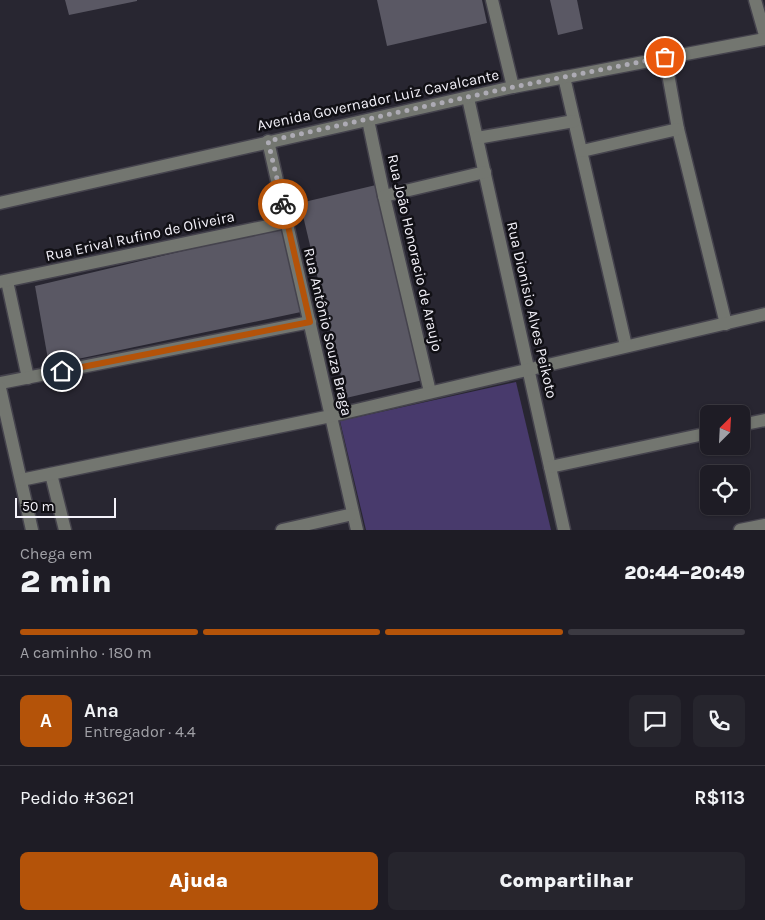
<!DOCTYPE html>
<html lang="pt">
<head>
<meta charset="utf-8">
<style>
	:root { --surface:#1e1c25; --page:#26252d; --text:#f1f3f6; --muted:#a1a1a7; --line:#3c3a42; --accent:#b45309 }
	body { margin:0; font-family:Karla,sans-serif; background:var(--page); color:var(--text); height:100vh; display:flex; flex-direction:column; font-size:19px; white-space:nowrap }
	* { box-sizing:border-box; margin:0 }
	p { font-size:16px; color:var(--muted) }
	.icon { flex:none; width:28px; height:28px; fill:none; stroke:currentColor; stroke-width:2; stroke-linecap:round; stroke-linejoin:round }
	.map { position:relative; height:530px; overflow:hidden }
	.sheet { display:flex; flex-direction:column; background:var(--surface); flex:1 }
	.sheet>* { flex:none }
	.needle { width:32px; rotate:24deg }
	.tools { position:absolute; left:700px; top:405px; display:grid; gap:10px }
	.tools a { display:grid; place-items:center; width:50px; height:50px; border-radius:8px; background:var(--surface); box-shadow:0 1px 4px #0004,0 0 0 1px var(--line); font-size:25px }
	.scale { position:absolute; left:15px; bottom:12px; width:101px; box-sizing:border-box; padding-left:5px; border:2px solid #f4f2fa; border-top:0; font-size:14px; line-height:18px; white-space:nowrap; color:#f4f2fa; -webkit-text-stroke:4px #111015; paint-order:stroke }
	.pin { position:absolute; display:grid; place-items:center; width:42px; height:42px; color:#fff; margin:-21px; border:2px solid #fff; border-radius:50%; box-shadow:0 1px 5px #0007 }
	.courier { position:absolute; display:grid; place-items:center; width:50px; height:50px; margin:-25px; border:4px solid #b45309; border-radius:50%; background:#fff; color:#222; box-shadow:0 1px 6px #0007 }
	.overview em { font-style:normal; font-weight:800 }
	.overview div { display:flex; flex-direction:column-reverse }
	.overview { display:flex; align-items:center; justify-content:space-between; height:85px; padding:0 20px }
	h1 { font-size:32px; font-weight:800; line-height:38px }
	.bar { display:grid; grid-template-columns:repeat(4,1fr); gap:8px 5px; align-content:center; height:60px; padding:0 20px }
	.bar i { height:6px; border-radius:4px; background:var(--line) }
	.bar .selected { background:var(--accent) }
	.bar p { grid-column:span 4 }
	.line { display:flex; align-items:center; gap:12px; padding:0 20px; border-top:1px solid var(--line) }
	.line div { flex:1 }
	.round { display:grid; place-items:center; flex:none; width:52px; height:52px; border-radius:8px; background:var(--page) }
	.cta { display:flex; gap:10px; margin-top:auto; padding:10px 20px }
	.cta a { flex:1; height:58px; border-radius:8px; background:var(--accent); color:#fff; font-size:20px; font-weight:800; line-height:58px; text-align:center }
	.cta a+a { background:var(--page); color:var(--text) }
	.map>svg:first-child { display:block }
	.green { fill:#483a6c }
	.building { fill:#5a5864 }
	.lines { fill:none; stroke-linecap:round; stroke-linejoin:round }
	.minor-casing { stroke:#45434d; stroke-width:15 }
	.minor { stroke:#737670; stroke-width:12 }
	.done { stroke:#adabb4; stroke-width:5; stroke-dasharray:0 9 }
	.route { stroke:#b45309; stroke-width:6 }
	.labels { text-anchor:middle; stroke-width:5; stroke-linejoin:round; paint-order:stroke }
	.street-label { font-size:15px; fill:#f4f2fa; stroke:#111015 }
</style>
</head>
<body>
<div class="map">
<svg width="765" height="530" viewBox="0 0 765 530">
	<rect width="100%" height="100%" fill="#282631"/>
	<polygon class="green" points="516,382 551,530 366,530 340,421"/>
	<g class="building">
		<polygon points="65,0 137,0 137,1 69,15"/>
		<polygon points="377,0 482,0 487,23 387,46"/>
		<polygon points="550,0 577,0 583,29 558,35"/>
		<polygon points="376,185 423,380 346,398 300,203"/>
		<polygon points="284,227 301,312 49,365 35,286"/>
	</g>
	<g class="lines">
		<g class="minor-casing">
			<g id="minor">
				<polyline points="492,0 513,87"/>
				<polyline points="755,0 765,35"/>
				<polyline points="665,57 678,129 726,324"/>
				<polyline points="564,77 626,346"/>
				<polyline points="468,98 564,530"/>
				<polyline points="368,120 384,196 430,392"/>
				<polyline points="477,138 574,121"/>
				<polyline points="268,141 357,530"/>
				<polyline points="582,151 678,129"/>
				<polyline points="384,196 485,172"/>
				<polyline points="0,203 513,87 765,39"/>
				<polyline points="7,281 28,378"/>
				<polyline points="0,282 287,222"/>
				<polyline points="0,383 310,322"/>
				<polyline points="0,388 32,530"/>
				<polyline points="741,425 765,420"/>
				<polyline points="550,467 709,433"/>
				<polyline points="51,474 65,530"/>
				<polyline points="21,480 331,416 765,314"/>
				<polyline points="282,530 353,514"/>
				<polyline points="740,530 765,525"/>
			</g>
		</g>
		<use href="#minor" class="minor"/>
	</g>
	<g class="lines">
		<polyline class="done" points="283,204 268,141 513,87 665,57"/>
		<polyline class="route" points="62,371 310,322 283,204"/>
	</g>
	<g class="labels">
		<g class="street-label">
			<text transform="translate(378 100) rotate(-12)" y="5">Avenida Governador Luiz Cavalcante</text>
			<text transform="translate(140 236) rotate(-12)" y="5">Rua Erival Rufino de Oliveira</text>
			<text transform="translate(415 253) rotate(77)" y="5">Rua João Honoracio de Araujo</text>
			<text transform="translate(532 310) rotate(77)" y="5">Rua Dionisio Alves Peikoto</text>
			<text transform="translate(328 332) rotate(77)" y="5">Rua Antônio Souza Braga</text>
		</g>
	</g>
</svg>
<div class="tools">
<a><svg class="needle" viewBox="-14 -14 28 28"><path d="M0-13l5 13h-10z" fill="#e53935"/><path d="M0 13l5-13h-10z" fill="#a1a1a7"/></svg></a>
<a><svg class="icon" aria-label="locate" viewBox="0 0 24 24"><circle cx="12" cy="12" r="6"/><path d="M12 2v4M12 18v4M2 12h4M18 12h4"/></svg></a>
</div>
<div class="scale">50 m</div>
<div class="pin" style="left:665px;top:57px;background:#ea580c"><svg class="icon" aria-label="bag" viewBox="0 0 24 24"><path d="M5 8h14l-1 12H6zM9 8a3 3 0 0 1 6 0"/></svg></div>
<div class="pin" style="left:62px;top:371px;background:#1f2937"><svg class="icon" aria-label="home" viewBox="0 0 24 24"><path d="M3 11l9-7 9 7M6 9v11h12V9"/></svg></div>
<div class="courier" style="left:283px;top:204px"><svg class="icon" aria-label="bike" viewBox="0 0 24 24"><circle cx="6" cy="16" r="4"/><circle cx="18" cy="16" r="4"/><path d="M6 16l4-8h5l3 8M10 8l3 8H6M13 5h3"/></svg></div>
</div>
<section class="sheet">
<div class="overview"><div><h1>2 min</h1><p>Chega em</p></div><em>20:44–20:49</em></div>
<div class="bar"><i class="selected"></i><i class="selected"></i><i class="selected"></i><i></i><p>A caminho · 180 m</p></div>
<div class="line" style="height:90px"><b class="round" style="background:var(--accent);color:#fff">A</b><div><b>Ana</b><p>Entregador · 4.4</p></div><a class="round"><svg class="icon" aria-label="chat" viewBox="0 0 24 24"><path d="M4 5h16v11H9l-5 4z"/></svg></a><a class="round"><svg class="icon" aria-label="phone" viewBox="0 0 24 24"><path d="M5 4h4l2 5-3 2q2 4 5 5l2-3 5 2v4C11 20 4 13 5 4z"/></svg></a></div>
<div class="line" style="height:65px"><div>Pedido #3621</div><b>R$113</b></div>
<div class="cta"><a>Ajuda</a><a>Compartilhar</a></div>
</section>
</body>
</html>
